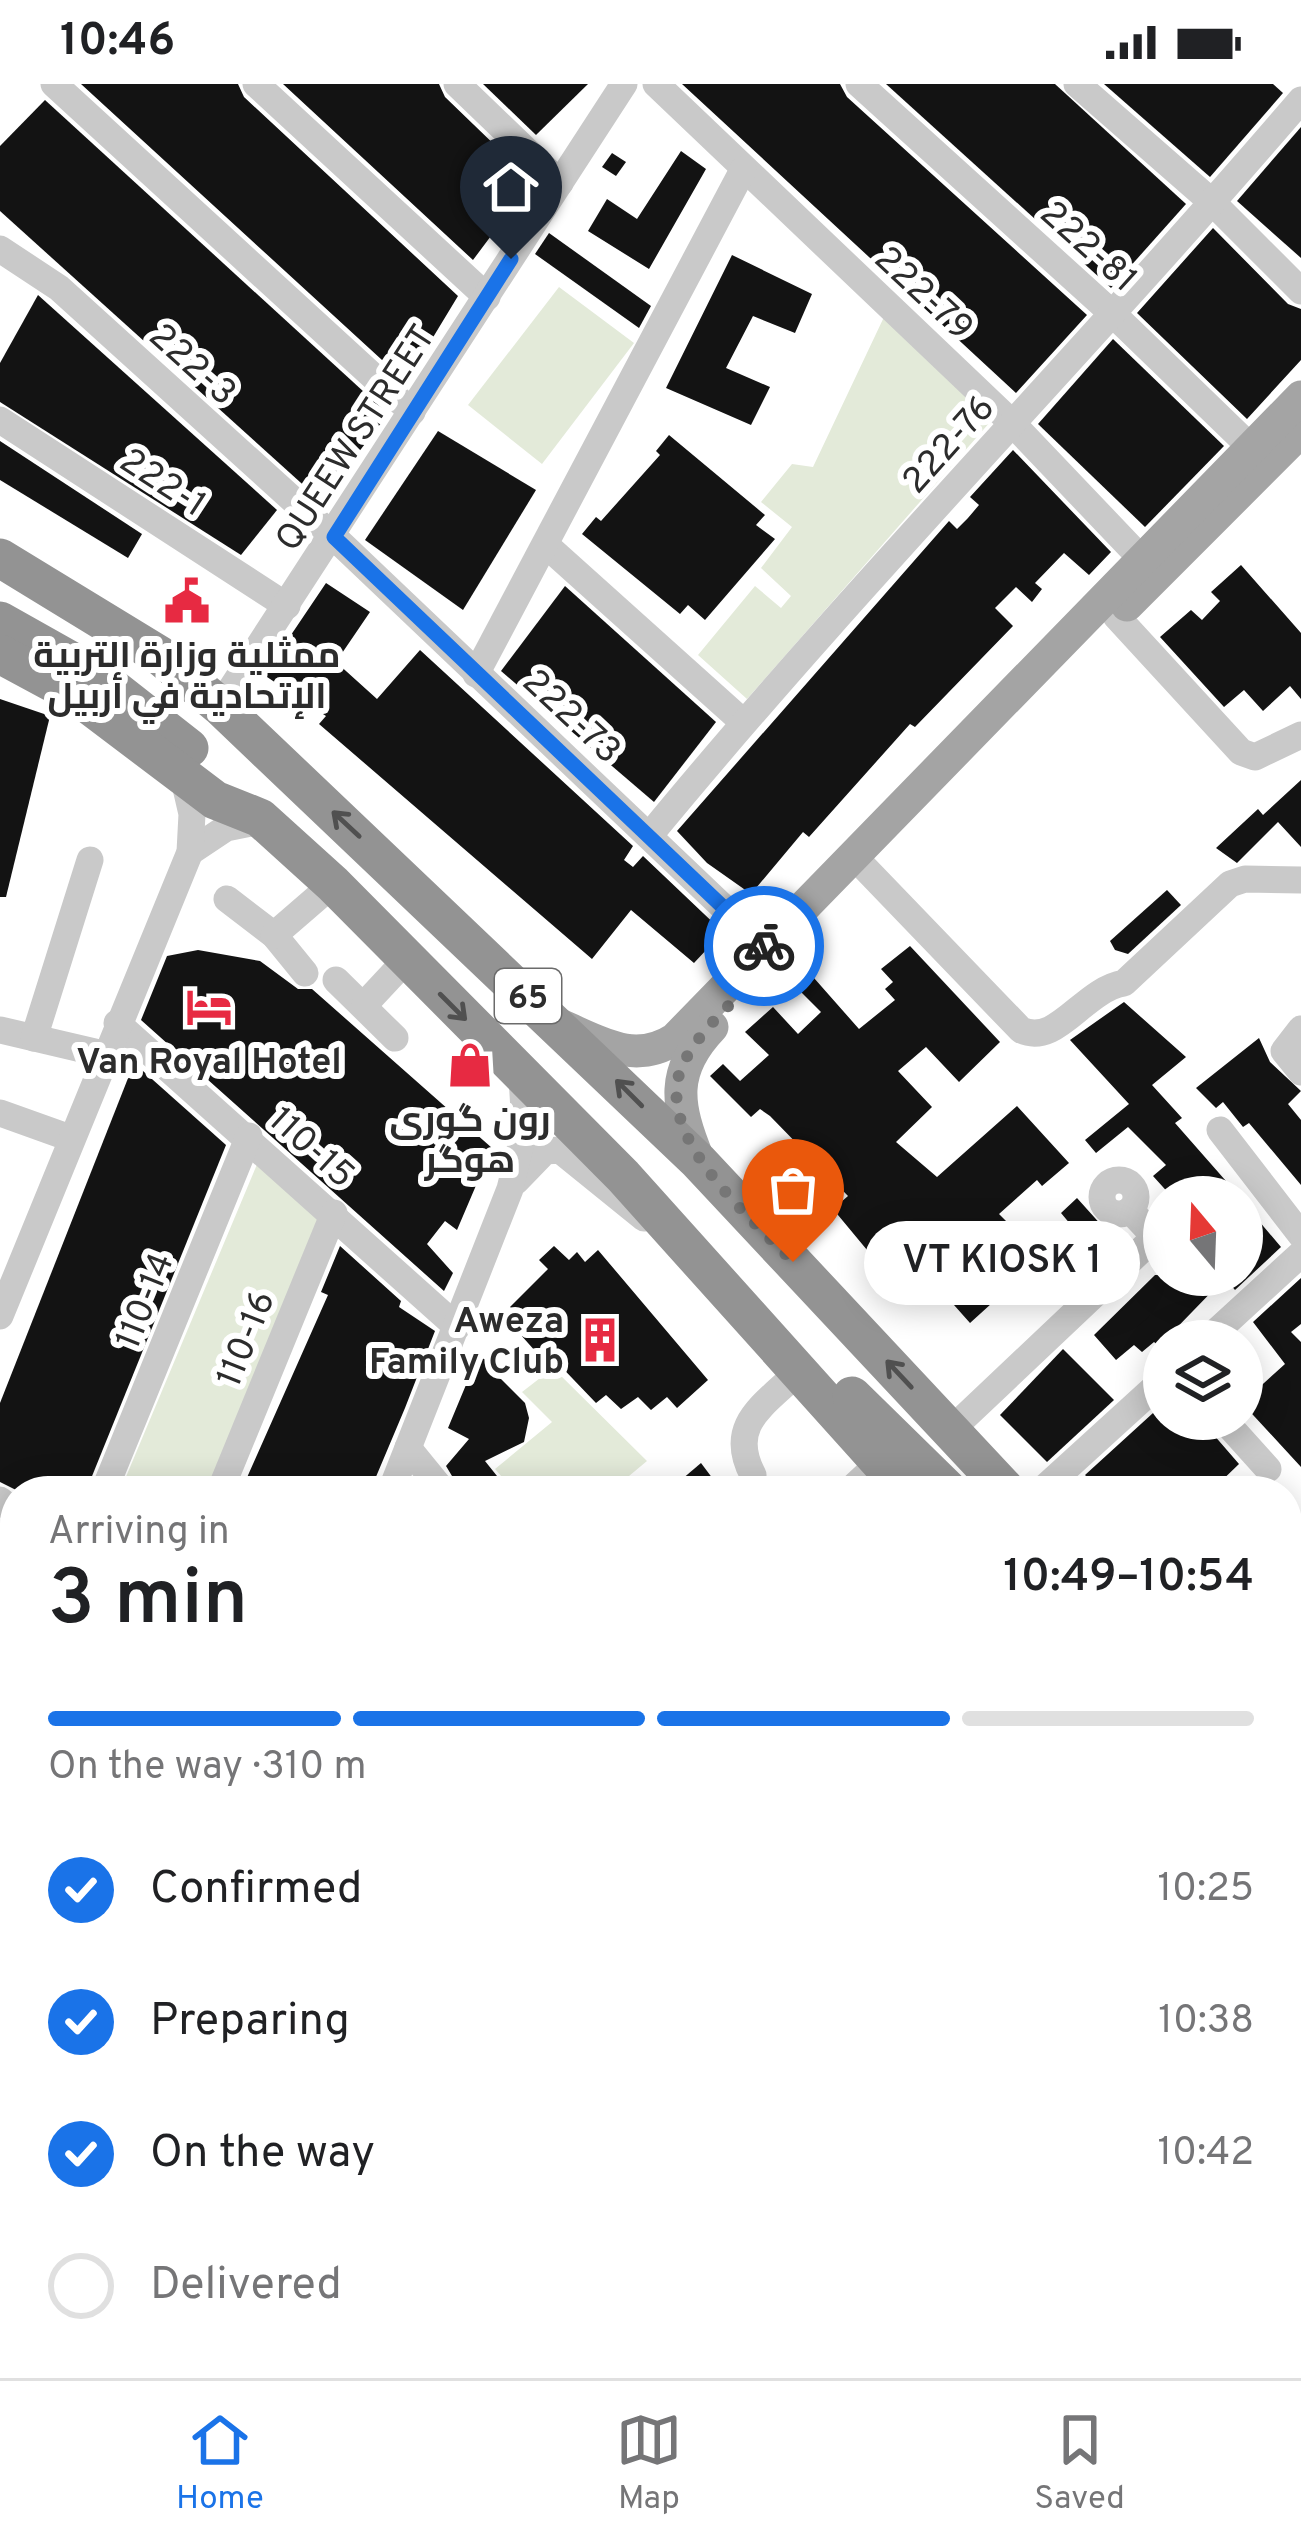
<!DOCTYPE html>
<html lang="en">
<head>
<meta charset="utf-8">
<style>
	:root { --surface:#fff; --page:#f6f6f6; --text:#202124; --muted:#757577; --line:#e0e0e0; --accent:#1a73e8 }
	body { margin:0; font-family:Overpass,Cairo,sans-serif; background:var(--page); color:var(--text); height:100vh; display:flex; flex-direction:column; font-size:45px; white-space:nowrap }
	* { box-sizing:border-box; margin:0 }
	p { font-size:39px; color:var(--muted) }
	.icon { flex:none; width:66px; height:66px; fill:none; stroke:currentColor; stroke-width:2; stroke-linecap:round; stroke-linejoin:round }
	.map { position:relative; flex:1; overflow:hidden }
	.details { position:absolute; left:0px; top:1392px; width:1302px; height:903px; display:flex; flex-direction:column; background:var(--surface); border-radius:48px 48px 0 0; box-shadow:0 6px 30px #0003 }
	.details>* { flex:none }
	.needle { width:78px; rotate:341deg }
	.buttons { position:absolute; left:1143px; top:1092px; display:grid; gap:24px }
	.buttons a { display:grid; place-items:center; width:120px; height:120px; border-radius:50%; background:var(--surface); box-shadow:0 6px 30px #0003; font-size:60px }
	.pin { position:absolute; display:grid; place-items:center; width:102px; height:102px; color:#fff; margin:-123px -51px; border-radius:50% 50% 50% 0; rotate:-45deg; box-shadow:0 0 12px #0007 }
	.pin .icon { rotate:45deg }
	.courier { position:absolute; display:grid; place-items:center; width:120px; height:120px; margin:-60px; border:9px solid #1a73e8; border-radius:50%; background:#fff; color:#222; box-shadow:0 3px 15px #0007 }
	.bubble { position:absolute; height:84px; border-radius:42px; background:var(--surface); box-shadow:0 6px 30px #0003; font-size:39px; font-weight:600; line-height:84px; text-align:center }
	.head em { font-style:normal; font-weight:600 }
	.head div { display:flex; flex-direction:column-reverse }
	.head { display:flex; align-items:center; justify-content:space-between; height:204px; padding:0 48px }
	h1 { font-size:78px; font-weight:600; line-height:90px }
	.bar { display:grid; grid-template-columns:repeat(4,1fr); gap:18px 12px; align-content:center; height:144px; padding:0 48px }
	.bar i { height:15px; border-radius:9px; background:var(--line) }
	.bar .active { background:var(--accent) }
	.bar p { grid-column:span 4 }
	ol { padding:0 48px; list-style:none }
	li { display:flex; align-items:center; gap:36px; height:132px }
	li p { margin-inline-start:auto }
	li .icon { padding:12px; border-radius:50%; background:var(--accent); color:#fff; stroke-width:4 }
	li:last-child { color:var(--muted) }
	li i { width:66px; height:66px; border:6px solid var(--line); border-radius:50% }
	.status { display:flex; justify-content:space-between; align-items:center; height:84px; padding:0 60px; background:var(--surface); direction:ltr }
	.status svg { height:33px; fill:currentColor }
	.menu { display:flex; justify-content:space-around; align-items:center; height:168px; border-top:3px solid var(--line); background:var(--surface); font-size:33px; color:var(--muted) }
	.menu a { display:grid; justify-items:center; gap:6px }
	.menu .active { color:var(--accent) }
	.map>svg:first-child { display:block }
	.green { fill:#e3ead9 }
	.building { fill:#131313 }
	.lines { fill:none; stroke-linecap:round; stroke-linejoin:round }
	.minor { stroke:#c9c9c9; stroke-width:27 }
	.major { stroke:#a4a4a4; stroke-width:33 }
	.highway { stroke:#939393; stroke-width:39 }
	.oneway { stroke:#505050 }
	.done { stroke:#767676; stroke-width:12; stroke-dasharray:0 21.6 }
	.route { stroke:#1a73e8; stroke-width:15 }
	.labels { text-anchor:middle; stroke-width:12; stroke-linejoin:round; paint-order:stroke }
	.shield { fill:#fff; stroke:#6b6b6b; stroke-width:3 }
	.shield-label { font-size:33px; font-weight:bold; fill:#2c2c2c }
	.street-label { font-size:36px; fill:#2c2c2c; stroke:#fff }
	.poi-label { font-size:36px; font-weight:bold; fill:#2c2c2c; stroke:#fff }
</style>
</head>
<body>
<div class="status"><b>10:46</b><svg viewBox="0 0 49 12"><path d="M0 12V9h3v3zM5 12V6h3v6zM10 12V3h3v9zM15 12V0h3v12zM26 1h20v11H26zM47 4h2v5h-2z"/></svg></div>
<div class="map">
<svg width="1301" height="2294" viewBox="0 0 1301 2294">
	<rect width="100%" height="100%" fill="#fff"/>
	<g class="green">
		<polygon points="559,203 634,259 542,380 468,321"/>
		<polygon points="884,233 998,329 747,615 698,571 755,502 781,524 791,512 761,484 792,443 761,418 792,380 813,383"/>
		<polygon points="258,1078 323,1132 210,1407 120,1407"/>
		<polygon points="553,1284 647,1377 611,1407 514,1407 495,1385 552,1338 522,1308"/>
	</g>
	<g class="building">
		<polygon points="81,0 238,0 244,13 458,212 406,298"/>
		<polygon points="283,0 439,0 445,13 532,97 473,176"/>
		<polygon points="483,0 588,0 536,51"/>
		<polygon points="682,0 840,0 847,13 1087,231 1016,309"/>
		<polygon points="886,0 1055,0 1186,120 1111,204"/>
		<polygon points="1104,0 1273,0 1283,9 1210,93"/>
		<polygon points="45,16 388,330 321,417 0,127 0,62"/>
		<polygon points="1301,43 1301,174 1237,117"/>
		<polygon points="681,67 706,85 649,185 588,147 607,115 637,135"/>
		<polygon points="612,69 626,78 616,92 602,83"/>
		<polygon points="1213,144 1288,220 1301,225 1301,276 1247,335 1137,229"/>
		<polygon points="549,149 651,222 639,244 535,170"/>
		<polygon points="732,171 812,210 795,249 753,232 726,284 770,303 751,341 666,304"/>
		<polygon points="38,211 277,426 241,471 0,318 0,279"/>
		<polygon points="1113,255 1224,362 1145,443 1038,340"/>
		<polygon points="438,347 536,406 463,526 365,456"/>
		<polygon points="669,351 765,431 756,441 775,455 705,536 688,521 680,530 582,450 596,433 601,437 660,371 656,367"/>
		<polygon points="0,357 142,450 128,474 0,396"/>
		<polygon points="1013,366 1111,468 1089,491 1064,469 1035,499 1042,505 1032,518 1016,503 995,524 1013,542 915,643 910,640 809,753 803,748 751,810 707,779 677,747 949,437 957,445 968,434 979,421 970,413"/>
		<polygon points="1241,481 1301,549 1301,615 1290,602 1263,627 1244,606 1224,623 1160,553 1191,526 1202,536 1220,517 1211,508"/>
		<polygon points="326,499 370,528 336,578 377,615 420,566 633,762 624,776 633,783 643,772 723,848 694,879 631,826 592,875 319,640 326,632 264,591"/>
		<polygon points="565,502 716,638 654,718 501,587"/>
		<polygon points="0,615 50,632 6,813 0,813"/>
		<polygon points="1301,696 1301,763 1278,738 1237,779 1216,764 1258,725 1263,731"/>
		<polygon points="1167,806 1181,821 1128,870 1115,866 1110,857"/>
		<polygon points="910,862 1000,958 959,998 926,963 898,987 932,1023 896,1058 937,1093 1017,1022 1069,1079 1042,1102 1037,1096 999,1130 1039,1170 1071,1141 1061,1129 1077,1114 1112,1153 1037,1221 1024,1207 1010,1220 1002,1210 970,1239 930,1194 925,1198 911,1183 920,1176 895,1148 872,1172 833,1125 848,1112 770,1032 760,1025 751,1033 710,992 723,980 740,997 769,971 745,948 773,923 798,950 821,928 796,903 814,894 859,945 895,916 885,905 893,898 881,885"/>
		<polygon points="198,866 260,877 298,905 312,905 492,1064 457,1146 445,1137 427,1160 453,1189 444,1207 141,936 167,872"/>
		<polygon points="1124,918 1186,973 1152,1001 1182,1034 1175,1039 1240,1113 1172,1113 1153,1092 1166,1081 1128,1043 1096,1069 1085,1056 1129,1020 1070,956"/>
		<polygon points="1259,954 1270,978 1301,1007 1288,1020 1301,1036 1301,1101 1249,1039 1243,1043 1223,1018 1216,1024 1196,1004"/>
		<polygon points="134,979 226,1061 86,1407 18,1407 0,1398 0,1319"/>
		<polygon points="1242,1117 1281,1163 1235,1206 1225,1194 1159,1262 1154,1258 1142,1268 1134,1261 1116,1276 1094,1251 1155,1191 1242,1191"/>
		<polygon points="340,1162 401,1217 399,1223 435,1247 405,1324 370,1407 241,1407 328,1211 321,1208"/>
		<polygon points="554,1162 569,1176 577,1168 585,1178 598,1166 708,1296 677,1324 667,1313 651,1326 638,1313 621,1325 606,1311 596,1319 550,1271 544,1277 512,1241 521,1233 510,1223 548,1185 539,1176"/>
		<polygon points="1301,1194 1301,1240 1291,1248 1301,1258 1301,1383 1242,1319 1285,1280 1253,1238"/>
		<polygon points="1063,1265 1114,1316 1047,1378 1000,1331"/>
		<polygon points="478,1272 492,1279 490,1284 525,1319 529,1334 524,1358 485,1377 509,1407 461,1407 446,1382 469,1355 448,1344"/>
		<polygon points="1164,1319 1164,1335 1200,1335 1239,1380 1211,1407 1101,1407 1085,1391"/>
		<polygon points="701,1379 722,1407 668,1407"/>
		<polygon points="9,1515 15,1516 15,1666 10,1683 15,1685 15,1729 0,1732 0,1540"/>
		<polygon points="0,2055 15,2061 15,2231 0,2249"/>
	</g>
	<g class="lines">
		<g class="minor">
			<polyline points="54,0 412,328"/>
			<polyline points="256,0 487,213"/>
			<polyline points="457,0 560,99"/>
			<polyline points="656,0 1013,340 1154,488"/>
			<polyline points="859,0 1114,231 1265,377"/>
			<polyline points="1077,0 1213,119 1301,207"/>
			<polyline points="0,165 59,204 334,453 763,861"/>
			<polyline points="0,336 287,522"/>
			<polyline points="547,462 743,638"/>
			<polyline points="1116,532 1241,668 1255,673 1301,651"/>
			<polyline points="476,590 743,86"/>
			<polyline points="220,622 624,0"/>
			<path d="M649,752C857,499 1088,265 1301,16"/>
			<polyline points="190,768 226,744 261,737"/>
			<path d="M864,783L1021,946C1057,963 1083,906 1124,899L1230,800L1245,795L1301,796"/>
			<polyline points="227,815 274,851 305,889"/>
			<polyline points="274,851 333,800"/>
			<polyline points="336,896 395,954"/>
			<polyline points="365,920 407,875"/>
			<polyline points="117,939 457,1243"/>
			<polyline points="1301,945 1284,967 1301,988"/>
			<polyline points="0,946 103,970"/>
			<polyline points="34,954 90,776"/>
			<polyline points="0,1029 70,1054"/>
			<polyline points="1220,1046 1301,1151"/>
			<circle cx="1119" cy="1113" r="17"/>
			<polyline points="516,1097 545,1067 560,1066 644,1134"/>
			<polyline points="0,1232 190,768 192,730 183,691"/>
			<polyline points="1206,1257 1301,1170"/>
			<polyline points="1223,1335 1268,1385"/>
			<polyline points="951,1346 1155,1153 1130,1126"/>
			<polyline points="408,1364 443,1407"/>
			<path d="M753,1391C726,1340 765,1321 799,1287"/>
			<polyline points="104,1407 249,1052"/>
			<polyline points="220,1407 334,1129"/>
			<polyline points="391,1407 510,1105 525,1045 522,992"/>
			<polyline points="849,1407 879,1379"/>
			<polyline points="1041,1407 1164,1295"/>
			<polyline points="0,1416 15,1428"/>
			<polyline points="0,1493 15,1498"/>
			<polyline points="1287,1607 1301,1596"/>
			<polyline points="0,1765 15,1771"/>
			<polyline points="0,1959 15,1926"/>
			<polyline points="0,2035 15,2043"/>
			<polyline points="1287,2081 1301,2079"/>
			<polyline points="1287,2149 1301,2140"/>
			<polyline points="271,2280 283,2294"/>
			<polyline points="441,2280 452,2294"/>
			<polyline points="611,2280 620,2294"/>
			<polyline points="0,2281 15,2259"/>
			<polyline points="132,2294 138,2280"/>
			<polyline points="549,2294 595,2280"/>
			<polyline points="737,2294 757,2280"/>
			<polyline points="900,2294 921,2280"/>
			<polyline points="1080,2294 1100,2280"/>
			<polyline points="1122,2294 1136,2280"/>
		</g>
		<g class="major">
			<polyline points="1127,521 1301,347"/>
			<path d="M562,942C601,959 635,981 675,955L1301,313"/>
			<path d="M698,1075C676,1021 670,987 712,943"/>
		</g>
		<g class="highway">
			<polyline points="0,474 159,571 220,622 698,1077 1007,1407"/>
			<polyline points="0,537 96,591 189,664"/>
			<polyline points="0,570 76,611 215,716 260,734 333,800 623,1092 906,1407"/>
			<polyline points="852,1312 949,1407"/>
			<polyline points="1287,1715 1301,1731"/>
			<polyline points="1287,1817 1301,1832"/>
		</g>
	</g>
	<defs><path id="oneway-shaft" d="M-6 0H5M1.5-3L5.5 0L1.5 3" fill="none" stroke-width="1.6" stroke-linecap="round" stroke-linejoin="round" transform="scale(3)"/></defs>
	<g class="oneway">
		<use href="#oneway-shaft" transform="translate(346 740) rotate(-137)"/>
		<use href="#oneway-shaft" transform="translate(453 923) rotate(45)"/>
		<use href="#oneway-shaft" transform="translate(629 1009) rotate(-135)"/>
		<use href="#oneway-shaft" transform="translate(899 1290) rotate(-133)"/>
	</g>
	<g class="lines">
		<path class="done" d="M764,862L777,874C747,906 704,939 684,978C648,1049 750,1132 793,1178"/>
		<polyline class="route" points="511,175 334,453 764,862"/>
	</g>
	<defs>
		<g id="civic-bare" transform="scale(3.6)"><path d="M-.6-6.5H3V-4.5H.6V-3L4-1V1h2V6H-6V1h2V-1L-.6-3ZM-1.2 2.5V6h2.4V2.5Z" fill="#e72a42" stroke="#fff" stroke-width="2.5" paint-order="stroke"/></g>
		<g id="hotel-bare" transform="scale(3.6)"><path d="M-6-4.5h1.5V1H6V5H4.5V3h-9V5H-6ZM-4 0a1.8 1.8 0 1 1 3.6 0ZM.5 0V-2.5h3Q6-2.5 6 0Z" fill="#e72a42" stroke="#fff" stroke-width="2.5" paint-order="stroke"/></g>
		<g id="shop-bare" transform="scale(3.6)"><path d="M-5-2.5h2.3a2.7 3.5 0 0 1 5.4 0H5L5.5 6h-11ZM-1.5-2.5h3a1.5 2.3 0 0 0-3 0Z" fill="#e72a42" stroke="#fff" stroke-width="2.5" paint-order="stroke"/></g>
		<g id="building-bare" transform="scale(3.6)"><path d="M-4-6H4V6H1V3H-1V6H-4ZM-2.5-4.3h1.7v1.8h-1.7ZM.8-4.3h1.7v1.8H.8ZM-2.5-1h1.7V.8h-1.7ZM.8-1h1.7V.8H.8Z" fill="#e72a42" stroke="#fff" stroke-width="2.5" paint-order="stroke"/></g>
	</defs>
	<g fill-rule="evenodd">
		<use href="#civic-bare" x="187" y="517"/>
		<use href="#hotel-bare" x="209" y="923"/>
		<use href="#shop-bare" x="470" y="981"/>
		<use href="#building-bare" x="600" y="1256"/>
	</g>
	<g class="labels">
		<rect class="shield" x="495" y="885" width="66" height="54" rx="9"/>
		<g class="shield-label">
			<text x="528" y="924">65</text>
		</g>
		<g class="street-label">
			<text transform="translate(1090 161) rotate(42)" y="13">222-81</text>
			<text transform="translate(925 208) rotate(43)" y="13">222-79</text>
			<text transform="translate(194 279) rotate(42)" y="13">222-3</text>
			<text transform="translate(354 353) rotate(-57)" y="13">QUEEW STREET</text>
			<text transform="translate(947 359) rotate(-48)" y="13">222-76</text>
			<text transform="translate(164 397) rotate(33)" y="13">222-1</text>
			<text transform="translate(573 631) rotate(43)" y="13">222-73</text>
			<text transform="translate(313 1062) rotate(42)" y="13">110-15</text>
			<text transform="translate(143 1216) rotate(-68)" y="13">110-14</text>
			<text transform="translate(244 1254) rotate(-68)" y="13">110-16</text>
		</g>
		<g class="poi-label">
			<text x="187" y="583">ممثلية وزارة التربية<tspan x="187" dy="41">الإتحادية في أربيل</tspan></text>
			<text x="209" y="989">Van Royal Hotel</text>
			<text x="470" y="1047">رون گوری<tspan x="470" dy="41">هوگر</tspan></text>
			<text x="564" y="1248" text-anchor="end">Aweza<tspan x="564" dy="41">Family Club</tspan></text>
		</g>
	</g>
</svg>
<div class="buttons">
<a><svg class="needle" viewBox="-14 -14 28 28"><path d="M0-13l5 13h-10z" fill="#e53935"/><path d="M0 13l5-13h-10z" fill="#757577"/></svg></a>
<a><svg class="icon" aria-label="layers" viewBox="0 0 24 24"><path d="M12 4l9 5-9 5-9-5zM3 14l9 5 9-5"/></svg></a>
</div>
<div class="pin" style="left:793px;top:1178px;background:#ea580c"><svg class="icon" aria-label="bag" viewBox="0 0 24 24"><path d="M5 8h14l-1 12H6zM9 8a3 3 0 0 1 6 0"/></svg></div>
<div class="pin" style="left:511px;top:175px;background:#1f2937"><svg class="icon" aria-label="home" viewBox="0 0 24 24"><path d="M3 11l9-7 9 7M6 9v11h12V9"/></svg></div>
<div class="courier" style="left:764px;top:862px"><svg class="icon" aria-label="bike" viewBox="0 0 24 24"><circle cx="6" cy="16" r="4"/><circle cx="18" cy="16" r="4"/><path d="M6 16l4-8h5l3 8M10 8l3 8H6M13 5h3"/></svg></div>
<div class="bubble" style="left:864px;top:1137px;width:276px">VT KIOSK 1</div>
<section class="details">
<div class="head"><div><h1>3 min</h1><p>Arriving in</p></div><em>10:49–10:54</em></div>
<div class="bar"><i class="active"></i><i class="active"></i><i class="active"></i><i></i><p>On the way · 310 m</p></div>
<ol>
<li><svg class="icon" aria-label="check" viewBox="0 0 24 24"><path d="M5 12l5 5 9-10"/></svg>Confirmed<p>10:25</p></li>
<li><svg class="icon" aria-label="check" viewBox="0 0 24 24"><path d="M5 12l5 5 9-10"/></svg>Preparing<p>10:38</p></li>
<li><svg class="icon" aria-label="check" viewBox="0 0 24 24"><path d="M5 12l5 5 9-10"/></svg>On the way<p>10:42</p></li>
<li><i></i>Delivered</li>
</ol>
</section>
</div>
<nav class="menu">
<a class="active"><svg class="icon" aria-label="home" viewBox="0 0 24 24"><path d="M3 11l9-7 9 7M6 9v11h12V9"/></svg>Home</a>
<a><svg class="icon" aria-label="map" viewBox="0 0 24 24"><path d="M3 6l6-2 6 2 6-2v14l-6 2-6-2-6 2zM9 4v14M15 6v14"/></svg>Map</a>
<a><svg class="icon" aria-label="saved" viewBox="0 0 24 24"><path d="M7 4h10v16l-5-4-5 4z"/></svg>Saved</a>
</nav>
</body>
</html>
